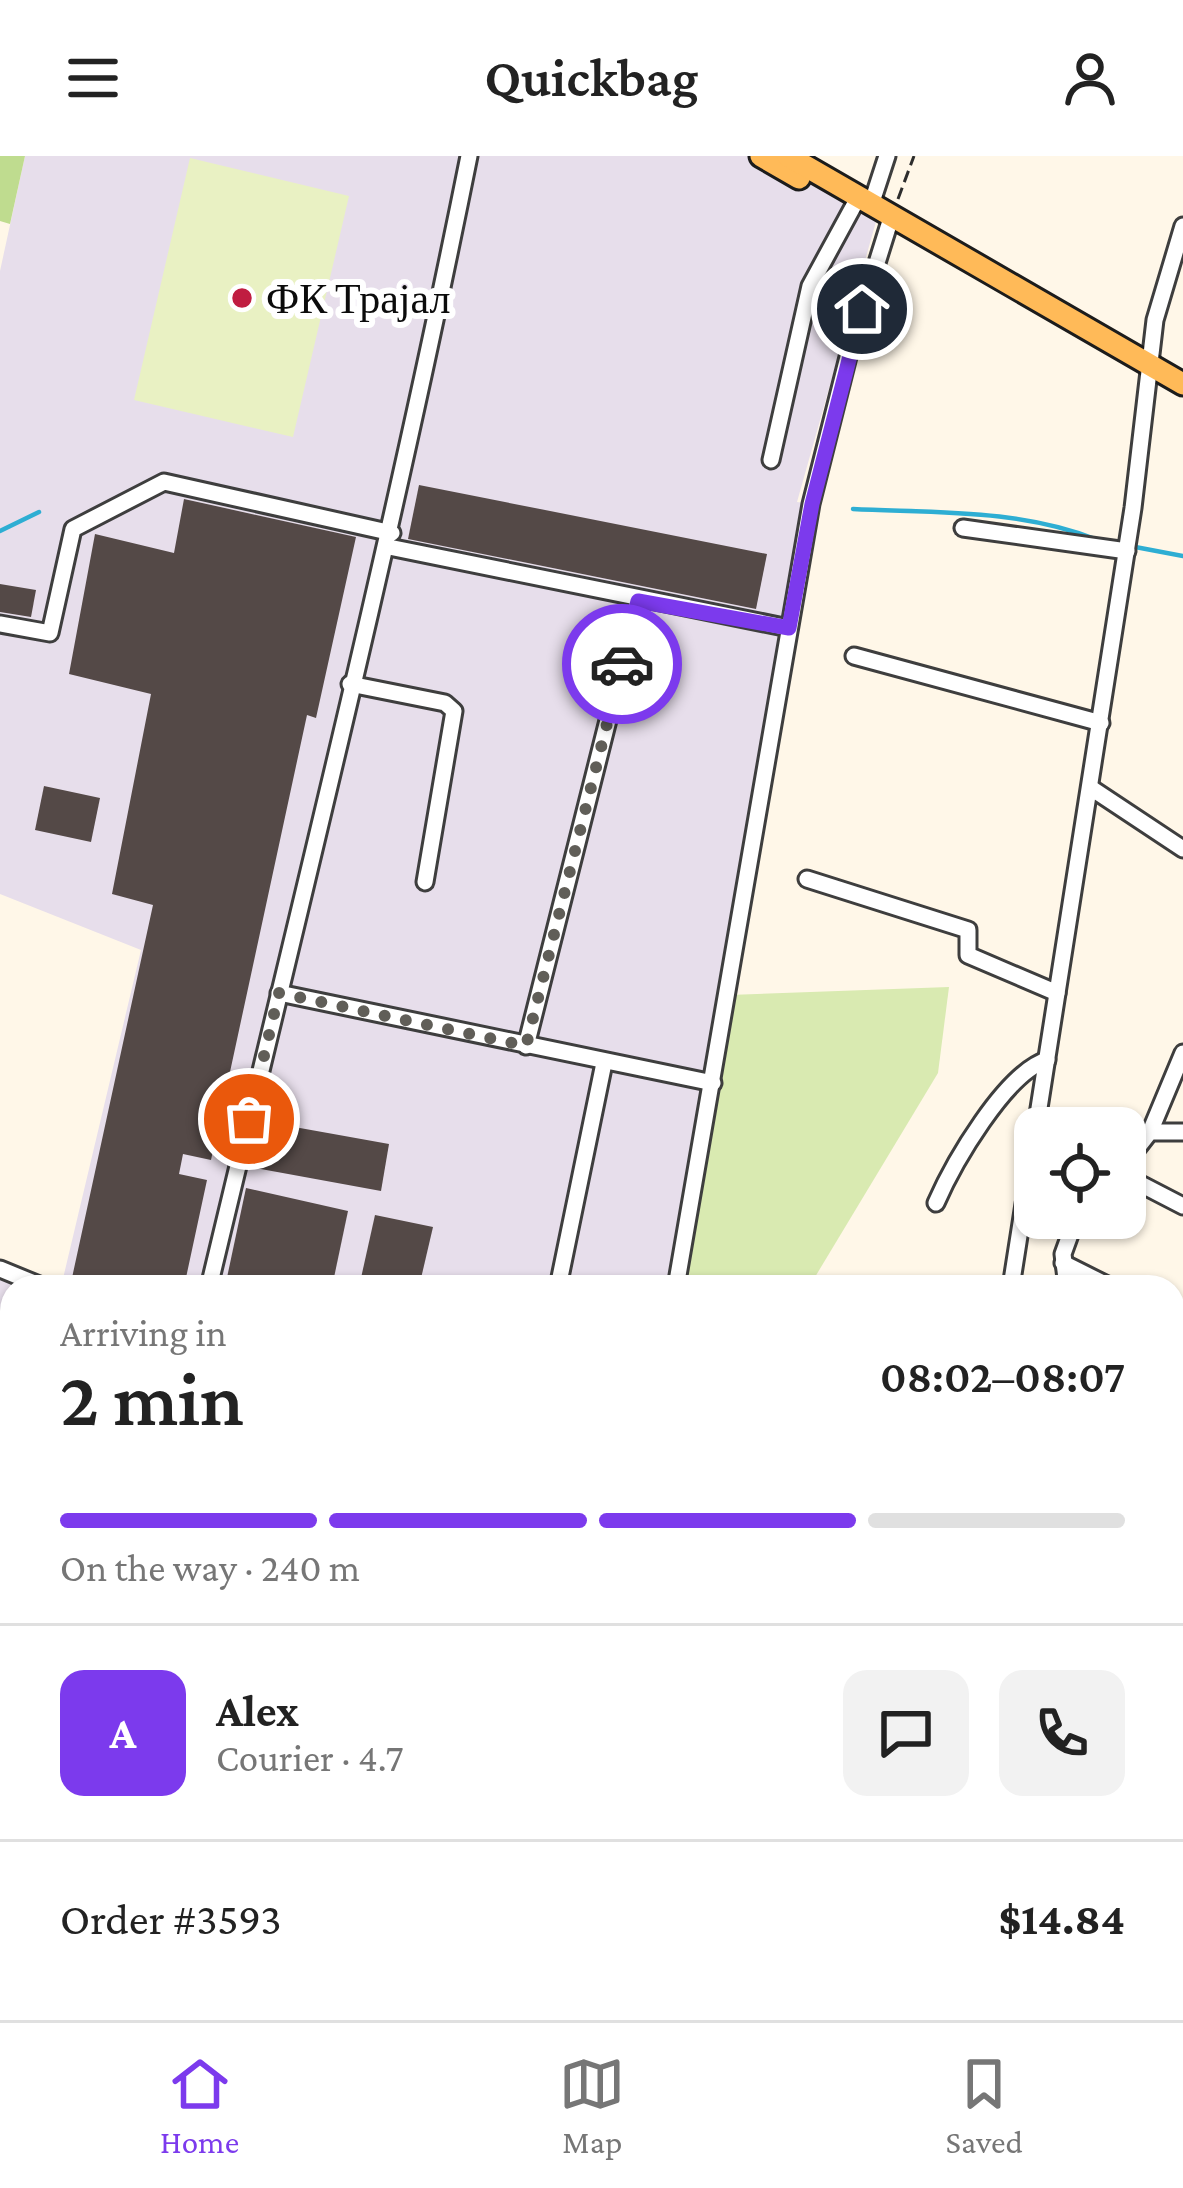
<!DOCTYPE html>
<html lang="en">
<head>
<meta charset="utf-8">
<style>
	:root { --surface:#fff; --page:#f2f2f2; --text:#222; --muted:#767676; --line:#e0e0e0; --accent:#7c3aed }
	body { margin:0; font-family:"Crimson Pro",serif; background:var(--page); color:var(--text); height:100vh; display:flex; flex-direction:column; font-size:45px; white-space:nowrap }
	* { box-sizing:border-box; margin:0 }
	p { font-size:39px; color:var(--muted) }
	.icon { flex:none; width:66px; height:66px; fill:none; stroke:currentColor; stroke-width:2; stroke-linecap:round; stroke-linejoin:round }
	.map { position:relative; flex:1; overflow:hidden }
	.details { position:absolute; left:0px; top:1119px; width:1185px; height:747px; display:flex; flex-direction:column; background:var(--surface); border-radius:36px 36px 0 0; box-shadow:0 3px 9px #0004 }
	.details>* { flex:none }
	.tools { position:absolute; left:1014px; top:951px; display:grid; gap:24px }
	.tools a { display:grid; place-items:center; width:132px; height:132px; border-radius:24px; background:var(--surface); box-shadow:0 3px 9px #0004; font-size:60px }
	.pin { position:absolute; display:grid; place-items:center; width:102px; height:102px; color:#fff; margin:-51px; border:6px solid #fff; border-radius:50%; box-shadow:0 3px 12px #0007 }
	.courier { position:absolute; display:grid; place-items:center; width:120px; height:120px; margin:-60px; border:9px solid #7c3aed; border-radius:50%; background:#fff; color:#222; box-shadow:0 3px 15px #0007 }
	.summary em { font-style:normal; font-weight:600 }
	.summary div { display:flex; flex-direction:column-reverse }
	.summary { display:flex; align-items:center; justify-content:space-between; height:204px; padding:0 60px }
	h1 { font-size:78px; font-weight:600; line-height:90px }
	.bar { display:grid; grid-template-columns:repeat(4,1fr); gap:18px 12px; align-content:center; height:144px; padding:0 60px }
	.bar i { height:15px; border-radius:9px; background:var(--line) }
	.bar .selected { background:var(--accent) }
	.bar p { grid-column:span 4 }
	.line { display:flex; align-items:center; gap:30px; padding:0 60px; border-top:3px solid var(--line) }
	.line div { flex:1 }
	.round { display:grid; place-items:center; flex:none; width:126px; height:126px; border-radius:24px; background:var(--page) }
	header { display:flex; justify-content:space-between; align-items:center; height:156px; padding:0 60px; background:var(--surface); font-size:54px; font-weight:600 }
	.dock { display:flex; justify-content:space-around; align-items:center; height:168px; border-top:3px solid var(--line); background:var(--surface); font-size:33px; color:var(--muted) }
	.dock a { display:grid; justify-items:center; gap:6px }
	.dock .selected { color:var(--accent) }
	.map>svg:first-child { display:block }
	.industrial { fill:#e7deeb }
	.green { fill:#d9eab1 }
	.forest { fill:#bfdc8f }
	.pitch { fill:#e9f1c3 }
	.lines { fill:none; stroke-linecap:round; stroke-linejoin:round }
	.stream { stroke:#2eaed3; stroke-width:4.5 }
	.building { fill:#544947 }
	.minor-casing { stroke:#3e3e3e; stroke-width:21 }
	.major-casing { stroke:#1c1c1c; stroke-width:27 }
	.path { stroke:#2d2d2d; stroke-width:3; stroke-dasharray:12 6; stroke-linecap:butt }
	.minor { stroke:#fff; stroke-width:15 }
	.major { stroke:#ffba58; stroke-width:21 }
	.done { stroke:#605e58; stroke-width:12; stroke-dasharray:0 21.6 }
	.route { stroke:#7c3aed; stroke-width:15 }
	.poi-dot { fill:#c01d41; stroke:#fff; stroke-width:4.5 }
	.labels { text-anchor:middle; stroke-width:12; stroke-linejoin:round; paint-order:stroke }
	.poi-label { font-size:42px; fill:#0b0b0b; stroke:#fff; text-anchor:start }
</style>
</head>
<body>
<header><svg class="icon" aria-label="menu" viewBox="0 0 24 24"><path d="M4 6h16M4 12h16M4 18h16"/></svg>Quickbag<svg class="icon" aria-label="person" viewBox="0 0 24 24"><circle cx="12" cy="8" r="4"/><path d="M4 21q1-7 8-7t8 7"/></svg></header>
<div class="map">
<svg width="1183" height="1864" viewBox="0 0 1183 1864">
	<rect width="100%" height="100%" fill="#fff7e8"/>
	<g class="industrial">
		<polygon points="25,0 761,0 877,62 797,346 811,348 677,1131 61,1131 141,794 0,738 0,115"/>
		<polygon points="0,1119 37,1131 12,1131 12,1854 599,1854 598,1864 0,1864"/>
	</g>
	<polygon class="green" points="949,831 938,917 809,1131 677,1131 729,839"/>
	<polygon class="forest" points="0,0 25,0 10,68 0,65"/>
	<polygon class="pitch" points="190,2 349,40 293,281 134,244"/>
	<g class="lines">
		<g class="stream">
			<path d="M853,353C934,357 1019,353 1095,383"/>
			<polyline points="0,375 39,356"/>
			<polyline points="1130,390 1183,400"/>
		</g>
	</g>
	<g class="building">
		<polygon points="419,329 767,398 756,453 408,383"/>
		<polygon points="184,343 356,381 316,562 307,559 211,1004 183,998 179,1018 207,1024 184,1131 70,1131 153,749 112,738 151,538 69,518 95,378 174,397"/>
		<polygon points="0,428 36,434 31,461 0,456"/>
		<polygon points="44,630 100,642 91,686 35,674"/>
		<polygon points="261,965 389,988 381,1035 250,1011"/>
		<polygon points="246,1032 348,1055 332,1131 225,1131"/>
		<polygon points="375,1059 433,1071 419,1131 359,1131"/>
	</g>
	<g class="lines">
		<g class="minor-casing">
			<g id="minor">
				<polyline points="872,46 887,0"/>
				<polyline points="771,304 810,130 859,40"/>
				<polyline points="963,372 1127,395"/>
				<polyline points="389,391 789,472"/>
				<polyline points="0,468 50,477 73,373 164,326 392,377"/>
				<polyline points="854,500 1101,567"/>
				<polyline points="350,528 445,547 454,555 425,726"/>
				<polyline points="1091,632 1183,693"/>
				<polyline points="807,723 968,774 968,799 1057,837"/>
				<polyline points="279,837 713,927"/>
				<polyline points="526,890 638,445"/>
				<polyline points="1150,976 1183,897"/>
				<polyline points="1125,1008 1150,976 1183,976"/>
				<polyline points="1125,1020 1183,1050"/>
				<path d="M936,1047C953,1008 1005,917 1047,904"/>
				<polyline points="1063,1107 1111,1131"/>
				<polyline points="0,1113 44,1131"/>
				<path d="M209,1131C299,754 393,380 469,0"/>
				<polyline points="558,1131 604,907"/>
				<polyline points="676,1131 811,348 850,193 891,62"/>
				<polyline points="1011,1131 1133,352 1155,164 1183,70"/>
				<polyline points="1067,1131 1063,1098 1076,1062"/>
				<polyline points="1173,1161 1183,1166"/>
				<polyline points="1173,1283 1183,1286"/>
				<polyline points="1173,1449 1183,1456"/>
				<polyline points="0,1517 12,1521"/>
				<polyline points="1173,1673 1183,1661"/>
				<polyline points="1173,1691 1183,1696"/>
				<polyline points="853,1854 853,1864"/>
				<polyline points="1140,1854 1165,1864"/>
				<polyline points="42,1864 44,1854"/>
				<polyline points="306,1864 317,1854"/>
				<polyline points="1043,1864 1050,1854"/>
			</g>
		</g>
		<g class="major-casing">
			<g id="major">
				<polyline points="761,0 799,22"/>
				<polyline points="788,0 1183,228"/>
			</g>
		</g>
		<polyline class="path" points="898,43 914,0"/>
		<use href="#minor" class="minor"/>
		<use href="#major" class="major"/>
	</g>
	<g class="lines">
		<polyline class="done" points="249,963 279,837 526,890 622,508"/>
		<polyline class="route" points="622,508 638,445 789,472 812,348 862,153"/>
	</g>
	<circle class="poi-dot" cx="242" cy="142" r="12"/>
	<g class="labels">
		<g class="poi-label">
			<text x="266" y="157">ФК Трајал</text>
		</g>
	</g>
</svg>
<div class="tools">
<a><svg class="icon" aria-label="locate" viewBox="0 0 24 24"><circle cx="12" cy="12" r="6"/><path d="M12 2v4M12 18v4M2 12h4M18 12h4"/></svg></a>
</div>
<div class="pin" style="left:249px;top:963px;background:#ea580c"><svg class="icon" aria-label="bag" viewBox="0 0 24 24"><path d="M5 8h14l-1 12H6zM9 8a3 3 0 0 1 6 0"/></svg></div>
<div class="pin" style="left:862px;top:153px;background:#1f2937"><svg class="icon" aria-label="home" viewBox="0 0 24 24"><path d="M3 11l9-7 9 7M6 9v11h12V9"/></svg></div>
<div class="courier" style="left:622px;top:508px"><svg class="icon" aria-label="car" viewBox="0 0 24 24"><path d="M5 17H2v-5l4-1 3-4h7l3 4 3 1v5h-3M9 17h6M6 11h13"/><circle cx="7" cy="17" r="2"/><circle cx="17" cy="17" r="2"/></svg></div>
<section class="details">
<div class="summary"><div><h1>2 min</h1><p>Arriving in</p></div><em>08:02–08:07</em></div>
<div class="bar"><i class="selected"></i><i class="selected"></i><i class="selected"></i><i></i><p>On the way · 240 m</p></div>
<div class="line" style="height:216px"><b class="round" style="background:var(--accent);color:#fff">A</b><div><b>Alex</b><p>Courier · 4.7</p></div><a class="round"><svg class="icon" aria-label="chat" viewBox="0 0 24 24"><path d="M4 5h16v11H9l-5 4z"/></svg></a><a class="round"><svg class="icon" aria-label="phone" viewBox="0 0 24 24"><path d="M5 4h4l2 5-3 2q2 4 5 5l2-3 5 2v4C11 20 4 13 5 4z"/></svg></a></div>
<div class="line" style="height:156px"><div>Order #3593</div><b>$14.84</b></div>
</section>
</div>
<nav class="dock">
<a class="selected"><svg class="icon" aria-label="home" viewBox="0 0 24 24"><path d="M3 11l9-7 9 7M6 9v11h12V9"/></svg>Home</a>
<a><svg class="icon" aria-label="map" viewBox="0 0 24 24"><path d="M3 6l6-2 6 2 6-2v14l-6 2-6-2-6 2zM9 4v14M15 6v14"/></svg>Map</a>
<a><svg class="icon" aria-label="saved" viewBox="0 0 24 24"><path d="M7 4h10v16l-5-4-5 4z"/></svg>Saved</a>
</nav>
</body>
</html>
